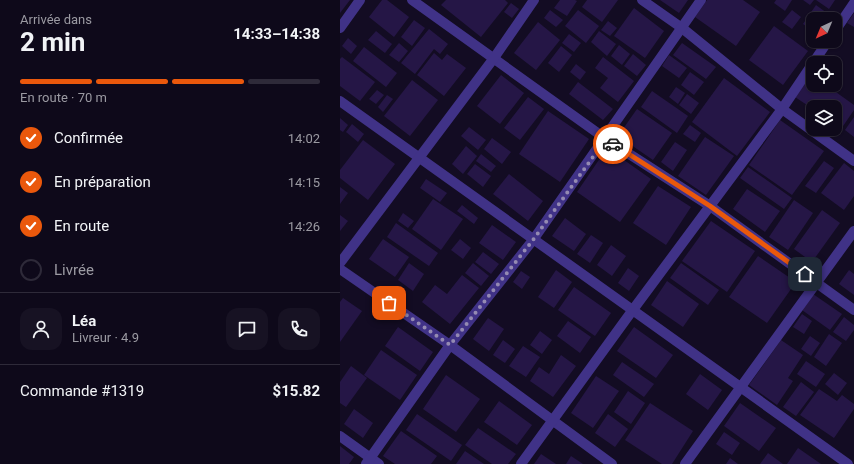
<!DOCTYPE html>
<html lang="fr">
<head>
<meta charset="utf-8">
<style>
	:root { --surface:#0e091a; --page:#171223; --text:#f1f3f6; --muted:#9b9aa2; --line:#2e2a39; --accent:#ea580c }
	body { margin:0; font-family:Roboto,sans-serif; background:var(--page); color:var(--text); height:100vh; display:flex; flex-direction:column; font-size:15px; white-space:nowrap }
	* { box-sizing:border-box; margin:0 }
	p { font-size:13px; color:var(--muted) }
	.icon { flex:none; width:22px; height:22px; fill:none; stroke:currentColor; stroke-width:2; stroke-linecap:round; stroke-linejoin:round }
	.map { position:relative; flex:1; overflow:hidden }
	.sheet { display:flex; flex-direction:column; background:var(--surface); width:340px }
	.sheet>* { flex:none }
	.needle { width:26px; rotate:224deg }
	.controls { position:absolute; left:466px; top:12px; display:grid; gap:8px }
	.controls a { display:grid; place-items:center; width:36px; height:36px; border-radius:8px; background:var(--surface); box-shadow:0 1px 3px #0004,0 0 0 1px var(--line); font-size:20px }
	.pin { position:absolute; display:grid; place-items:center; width:34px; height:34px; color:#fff; margin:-17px; border-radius:8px; box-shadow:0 2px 6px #0006 }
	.courier { position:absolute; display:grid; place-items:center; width:40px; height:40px; margin:-20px; border:3px solid #ea580c; border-radius:50%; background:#fff; color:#222; box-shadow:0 1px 5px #0007 }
	.summary em { font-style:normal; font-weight:700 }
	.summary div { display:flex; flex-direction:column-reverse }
	.summary { display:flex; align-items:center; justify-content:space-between; height:68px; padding:0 20px }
	h1 { font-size:26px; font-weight:700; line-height:30px }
	.bar { display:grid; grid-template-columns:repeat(4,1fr); gap:6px 4px; align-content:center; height:48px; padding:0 20px }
	.bar i { height:5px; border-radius:3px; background:var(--line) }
	.bar .current { background:var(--accent) }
	.bar p { grid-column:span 4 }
	.line { display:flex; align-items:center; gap:10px; padding:0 20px; border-top:1px solid var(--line) }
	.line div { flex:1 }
	.round { display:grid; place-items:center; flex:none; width:42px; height:42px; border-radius:12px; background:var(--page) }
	ol { padding:0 20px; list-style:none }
	li { display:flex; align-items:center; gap:12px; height:44px }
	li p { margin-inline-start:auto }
	li .icon { padding:4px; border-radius:50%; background:var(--accent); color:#fff; stroke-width:4 }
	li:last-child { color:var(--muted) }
	li i { width:22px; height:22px; border:2px solid var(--line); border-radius:50% }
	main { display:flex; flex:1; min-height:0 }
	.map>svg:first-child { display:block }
	.building { fill:#251646 }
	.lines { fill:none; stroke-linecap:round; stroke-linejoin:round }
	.minor { stroke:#403287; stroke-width:10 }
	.done { stroke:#948ab2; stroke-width:4; stroke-dasharray:0 7.2 }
	.route { stroke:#ea580c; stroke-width:5 }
</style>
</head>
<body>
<main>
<section class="sheet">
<div class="summary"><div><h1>2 min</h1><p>Arrivée dans</p></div><em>14:33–14:38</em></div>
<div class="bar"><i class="current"></i><i class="current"></i><i class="current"></i><i></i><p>En route · 70 m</p></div>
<ol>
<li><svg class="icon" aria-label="check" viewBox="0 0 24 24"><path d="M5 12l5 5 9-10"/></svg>Confirmée<p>14:02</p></li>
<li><svg class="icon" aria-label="check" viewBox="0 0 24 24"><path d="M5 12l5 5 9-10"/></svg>En préparation<p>14:15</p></li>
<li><svg class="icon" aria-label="check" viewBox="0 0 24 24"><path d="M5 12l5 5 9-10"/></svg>En route<p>14:26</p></li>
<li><i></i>Livrée</li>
</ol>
<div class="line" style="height:72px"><a class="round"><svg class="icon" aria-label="person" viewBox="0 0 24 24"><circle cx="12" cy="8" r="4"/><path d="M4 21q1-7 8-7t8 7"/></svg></a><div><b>Léa</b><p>Livreur · 4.9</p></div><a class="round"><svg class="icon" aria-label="chat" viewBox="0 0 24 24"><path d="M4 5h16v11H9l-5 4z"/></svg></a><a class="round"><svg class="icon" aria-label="phone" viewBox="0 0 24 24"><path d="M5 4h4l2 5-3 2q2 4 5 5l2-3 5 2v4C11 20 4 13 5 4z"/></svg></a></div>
<div class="line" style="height:52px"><div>Commande #1319</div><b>$15.82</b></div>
</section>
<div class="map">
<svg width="514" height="464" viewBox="0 0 514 464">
	<rect width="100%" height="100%" fill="#130c23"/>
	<g class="building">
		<polygon points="0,0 10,0 0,13"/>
		<polygon points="42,0 47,0 69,17 54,37 29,17"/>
		<polygon points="106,0 165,0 168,3 141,37 101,5"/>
		<polygon points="220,0 235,0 237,1 227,16 214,8"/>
		<polygon points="247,0 278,0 262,22 242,7"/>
		<polygon points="320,0 348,0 339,13"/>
		<polygon points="367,0 403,0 420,12 396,46 355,17"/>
		<polygon points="436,0 452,0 445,11 434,3"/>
		<polygon points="463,0 474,0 470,5"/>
		<polygon points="476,0 495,0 489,9"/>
		<polygon points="171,3 179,9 172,18 164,12"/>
		<polygon points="476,5 491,16 489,19 473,19 473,31 463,24"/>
		<polygon points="294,8 324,31 305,58 274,36"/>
		<polygon points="210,10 223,20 216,27 204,18"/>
		<polygon points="238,10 259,26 246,43 225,26"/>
		<polygon points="452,10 461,17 452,29 442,22"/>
		<polygon points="514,13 514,27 507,23"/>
		<polygon points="74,20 85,28 72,46 61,37"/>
		<polygon points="268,21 277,28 270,36 261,30"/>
		<polygon points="198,22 220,40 196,70 174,53"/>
		<polygon points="434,26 468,51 443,85 409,60"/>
		<polygon points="89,29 108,44 100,54 94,49 75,74 61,63"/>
		<polygon points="36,31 52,44 45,53 28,40"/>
		<polygon points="259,31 276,44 267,56 251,42"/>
		<polygon points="229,34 241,43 234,52 222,43"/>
		<polygon points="8,38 17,46 11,54 2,46"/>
		<polygon points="59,43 68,51 59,62 49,55"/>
		<polygon points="342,43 376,67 366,79 333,55"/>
		<polygon points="279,45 290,54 282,65 271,56"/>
		<polygon points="221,46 232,55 219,72 208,63"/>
		<polygon points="24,47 57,73 46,87 13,61"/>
		<polygon points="94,53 102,60 107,54 126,68 104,96 77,75"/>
		<polygon points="293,54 306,65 297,76 284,66"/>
		<polygon points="329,55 347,68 339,78 322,66"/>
		<polygon points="2,57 35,82 20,101 0,86 0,59"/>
		<polygon points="263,57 294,81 278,102 260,88 268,78 255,68"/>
		<polygon points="236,64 246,72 240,80 230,72"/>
		<polygon points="350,72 364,82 354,95 341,85"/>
		<polygon points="471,74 473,75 473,85 486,85 514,105 514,110 501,129 495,125 495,107 473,107 473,109 455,97"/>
		<polygon points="161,75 184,93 160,124 137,106"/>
		<polygon points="384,78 430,112 397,156 352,122"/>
		<polygon points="72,80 98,100 70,136 44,116"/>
		<polygon points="238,82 273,109 263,120 229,94"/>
		<polygon points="336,87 345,93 338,104 329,97"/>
		<polygon points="37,90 44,95 36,104 29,99"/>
		<polygon points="312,91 348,116 337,133 301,107"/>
		<polygon points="347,94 359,103 351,114 339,105"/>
		<polygon points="47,95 53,99 43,112 38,107"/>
		<polygon points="188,97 204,109 180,140 164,128"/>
		<polygon points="297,109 332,133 313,160 278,136"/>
		<polygon points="208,111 249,139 220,182 179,154"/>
		<polygon points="514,117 514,137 505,130"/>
		<polygon points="0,118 8,125 3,132 0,130"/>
		<polygon points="440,120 484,151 452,195 409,165"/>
		<polygon points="12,124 24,134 18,142 6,132"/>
		<polygon points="350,125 361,133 355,142 343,134"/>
		<polygon points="129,127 146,140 138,150 121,136"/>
		<polygon points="365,137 394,156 366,195 338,176"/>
		<polygon points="152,138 171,152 162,164 144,149"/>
		<polygon points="23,140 55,164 28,200 0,178 0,170"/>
		<polygon points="335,142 347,150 333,171 321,162"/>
		<polygon points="126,146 137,156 123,174 112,164"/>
		<polygon points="267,148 311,179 280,222 237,192"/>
		<polygon points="141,154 156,166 151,172 136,161"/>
		<polygon points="484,161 494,168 476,193 465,186"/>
		<polygon points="504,163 514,171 514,196 504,210 481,193"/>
		<polygon points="135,164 151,176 143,187 127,174"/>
		<polygon points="408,167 452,198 444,209 400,178"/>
		<polygon points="169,174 203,201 188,221 153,194"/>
		<polygon points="86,179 107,193 100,202 80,188"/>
		<polygon points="318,186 351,207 326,245 293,223"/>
		<polygon points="0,187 8,193 0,204"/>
		<polygon points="407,189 440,211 425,232 393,209"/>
		<polygon points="93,199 123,219 101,250 72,229"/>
		<polygon points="454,200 473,213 448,250 429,237"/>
		<polygon points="122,205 138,218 134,224 117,211"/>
		<polygon points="482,210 500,223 472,262 454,249"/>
		<polygon points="63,213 74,221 68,228 58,221"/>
		<polygon points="0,215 8,221 0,231"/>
		<polygon points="225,218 246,234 234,251 212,236"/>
		<polygon points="371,221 415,251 387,292 342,261"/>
		<polygon points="56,223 98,253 89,266 47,237"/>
		<polygon points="152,225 176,242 163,260 139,243"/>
		<polygon points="251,235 263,243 250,263 237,254"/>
		<polygon points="43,239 69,257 55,277 29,259"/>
		<polygon points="120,239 131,248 123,259 111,250"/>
		<polygon points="271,245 286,256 272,276 257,265"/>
		<polygon points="143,252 159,264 151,274 135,262"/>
		<polygon points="418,256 456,282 427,323 389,297"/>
		<polygon points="69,263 84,274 73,291 58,280"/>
		<polygon points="133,263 149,276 141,286 125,273"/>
		<polygon points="341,263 379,290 368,305 330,278"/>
		<polygon points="288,268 299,276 289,291 278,283"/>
		<polygon points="216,270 232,282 214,308 198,297"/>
		<polygon points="509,270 514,274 514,295 499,284"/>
		<polygon points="181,271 190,277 182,289 173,282"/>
		<polygon points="122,275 139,288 110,324 82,302 95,285 107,294"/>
		<polygon points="327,281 359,304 343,327 311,305"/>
		<polygon points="234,287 271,313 255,336 218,310"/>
		<polygon points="473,294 502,314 490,330 462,310"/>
		<polygon points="3,298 22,311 0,342 0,302"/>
		<polygon points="462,314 472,321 464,334 453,327"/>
		<polygon points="504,317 514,325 514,330 506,341 493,332"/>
		<polygon points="148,318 164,329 149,351 133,339"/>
		<polygon points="228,321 251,337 240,353 217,336"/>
		<polygon points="58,327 93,352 80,371 45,346"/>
		<polygon points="294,327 333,355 316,378 277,351"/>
		<polygon points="200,331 212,340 202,354 190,345"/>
		<polygon points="489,334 502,343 486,366 474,357"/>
		<polygon points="470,336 480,343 471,356 461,349"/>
		<polygon points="163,340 175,349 165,363 153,355"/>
		<polygon points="441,340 463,355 448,378 453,381 437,405 409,385"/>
		<polygon points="183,346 200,357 186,377 169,366"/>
		<polygon points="41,350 77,375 60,400 24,375"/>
		<polygon points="221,355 236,366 213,397 190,381 199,367 209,374"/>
		<polygon points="466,361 485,374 476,387 457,374"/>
		<polygon points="282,362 314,384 304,397 273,375"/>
		<polygon points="11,366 27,378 6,407 0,403 0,382"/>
		<polygon points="494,373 507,383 498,395 485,384"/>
		<polygon points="360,374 382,390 368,410 346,394"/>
		<polygon points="106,375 140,399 116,432 83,409"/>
		<polygon points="256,376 279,391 253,428 231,413"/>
		<polygon points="461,382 474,392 456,416 443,407"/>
		<polygon points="479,389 497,401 502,395 514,404 514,409 494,438 460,415"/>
		<polygon points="288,391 305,403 291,424 274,412"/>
		<polygon points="159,401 192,425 177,445 144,422"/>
		<polygon points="310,403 353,431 332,464 322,464 285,440"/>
		<polygon points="400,403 436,428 419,451 384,426"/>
		<polygon points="14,409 33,423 23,438 4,424"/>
		<polygon points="77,414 122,445 111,461 66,430"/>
		<polygon points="268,414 288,429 275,447 255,433"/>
		<polygon points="138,428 176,454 168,464 152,464 125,445"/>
		<polygon points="61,431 97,456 91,464 55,464 43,456"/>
		<polygon points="384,432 400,443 392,455 376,444"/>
		<polygon points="0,446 14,457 9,464 0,464"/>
		<polygon points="458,448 481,464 447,464"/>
		<polygon points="125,451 144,464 116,464"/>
		<polygon points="428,453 443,464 420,464"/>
		<polygon points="201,454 216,464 194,464"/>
		<polygon points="231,456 243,464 226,464"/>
		<polygon points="390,458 398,464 386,464"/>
	</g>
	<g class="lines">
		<g class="minor">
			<polyline points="72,0 266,139 370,206 514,310"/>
			<polyline points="302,0 342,28 442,109 514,161"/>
			<polyline points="0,28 20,0"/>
			<polyline points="495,31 514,3"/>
			<polyline points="473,63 488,41"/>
			<polyline points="0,101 508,464"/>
			<polyline points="0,263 154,58 194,0"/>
			<polyline points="0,269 110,345 272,464"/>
			<polyline points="0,436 39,464"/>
			<polyline points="26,464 110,345 193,240 361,0"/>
			<polyline points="181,464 292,311 442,109 473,63"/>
			<polyline points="345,464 514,231"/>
		</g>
	</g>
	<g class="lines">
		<polyline class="done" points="49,303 110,345 193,240 266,139 273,144"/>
		<polyline class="route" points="273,144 370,206 465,274"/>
	</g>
</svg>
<div class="controls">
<a><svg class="needle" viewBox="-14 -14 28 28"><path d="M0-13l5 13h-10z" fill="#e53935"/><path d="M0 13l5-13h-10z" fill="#9b9aa2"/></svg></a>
<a><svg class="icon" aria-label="locate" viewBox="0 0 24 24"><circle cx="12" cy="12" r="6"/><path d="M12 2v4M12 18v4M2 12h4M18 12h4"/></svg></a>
<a><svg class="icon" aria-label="layers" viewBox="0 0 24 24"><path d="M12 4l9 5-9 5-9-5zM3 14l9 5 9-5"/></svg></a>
</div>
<div class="pin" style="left:49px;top:303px;background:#ea580c"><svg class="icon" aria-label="bag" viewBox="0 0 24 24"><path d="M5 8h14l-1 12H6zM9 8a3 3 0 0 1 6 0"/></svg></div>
<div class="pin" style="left:465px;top:274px;background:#1f2937"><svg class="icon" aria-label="home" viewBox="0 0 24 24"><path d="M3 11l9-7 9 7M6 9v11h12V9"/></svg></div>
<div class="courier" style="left:273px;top:144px"><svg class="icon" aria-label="car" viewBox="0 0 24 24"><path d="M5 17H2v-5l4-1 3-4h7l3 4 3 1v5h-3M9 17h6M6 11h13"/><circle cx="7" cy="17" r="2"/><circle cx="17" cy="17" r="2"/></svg></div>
</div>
</main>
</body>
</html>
